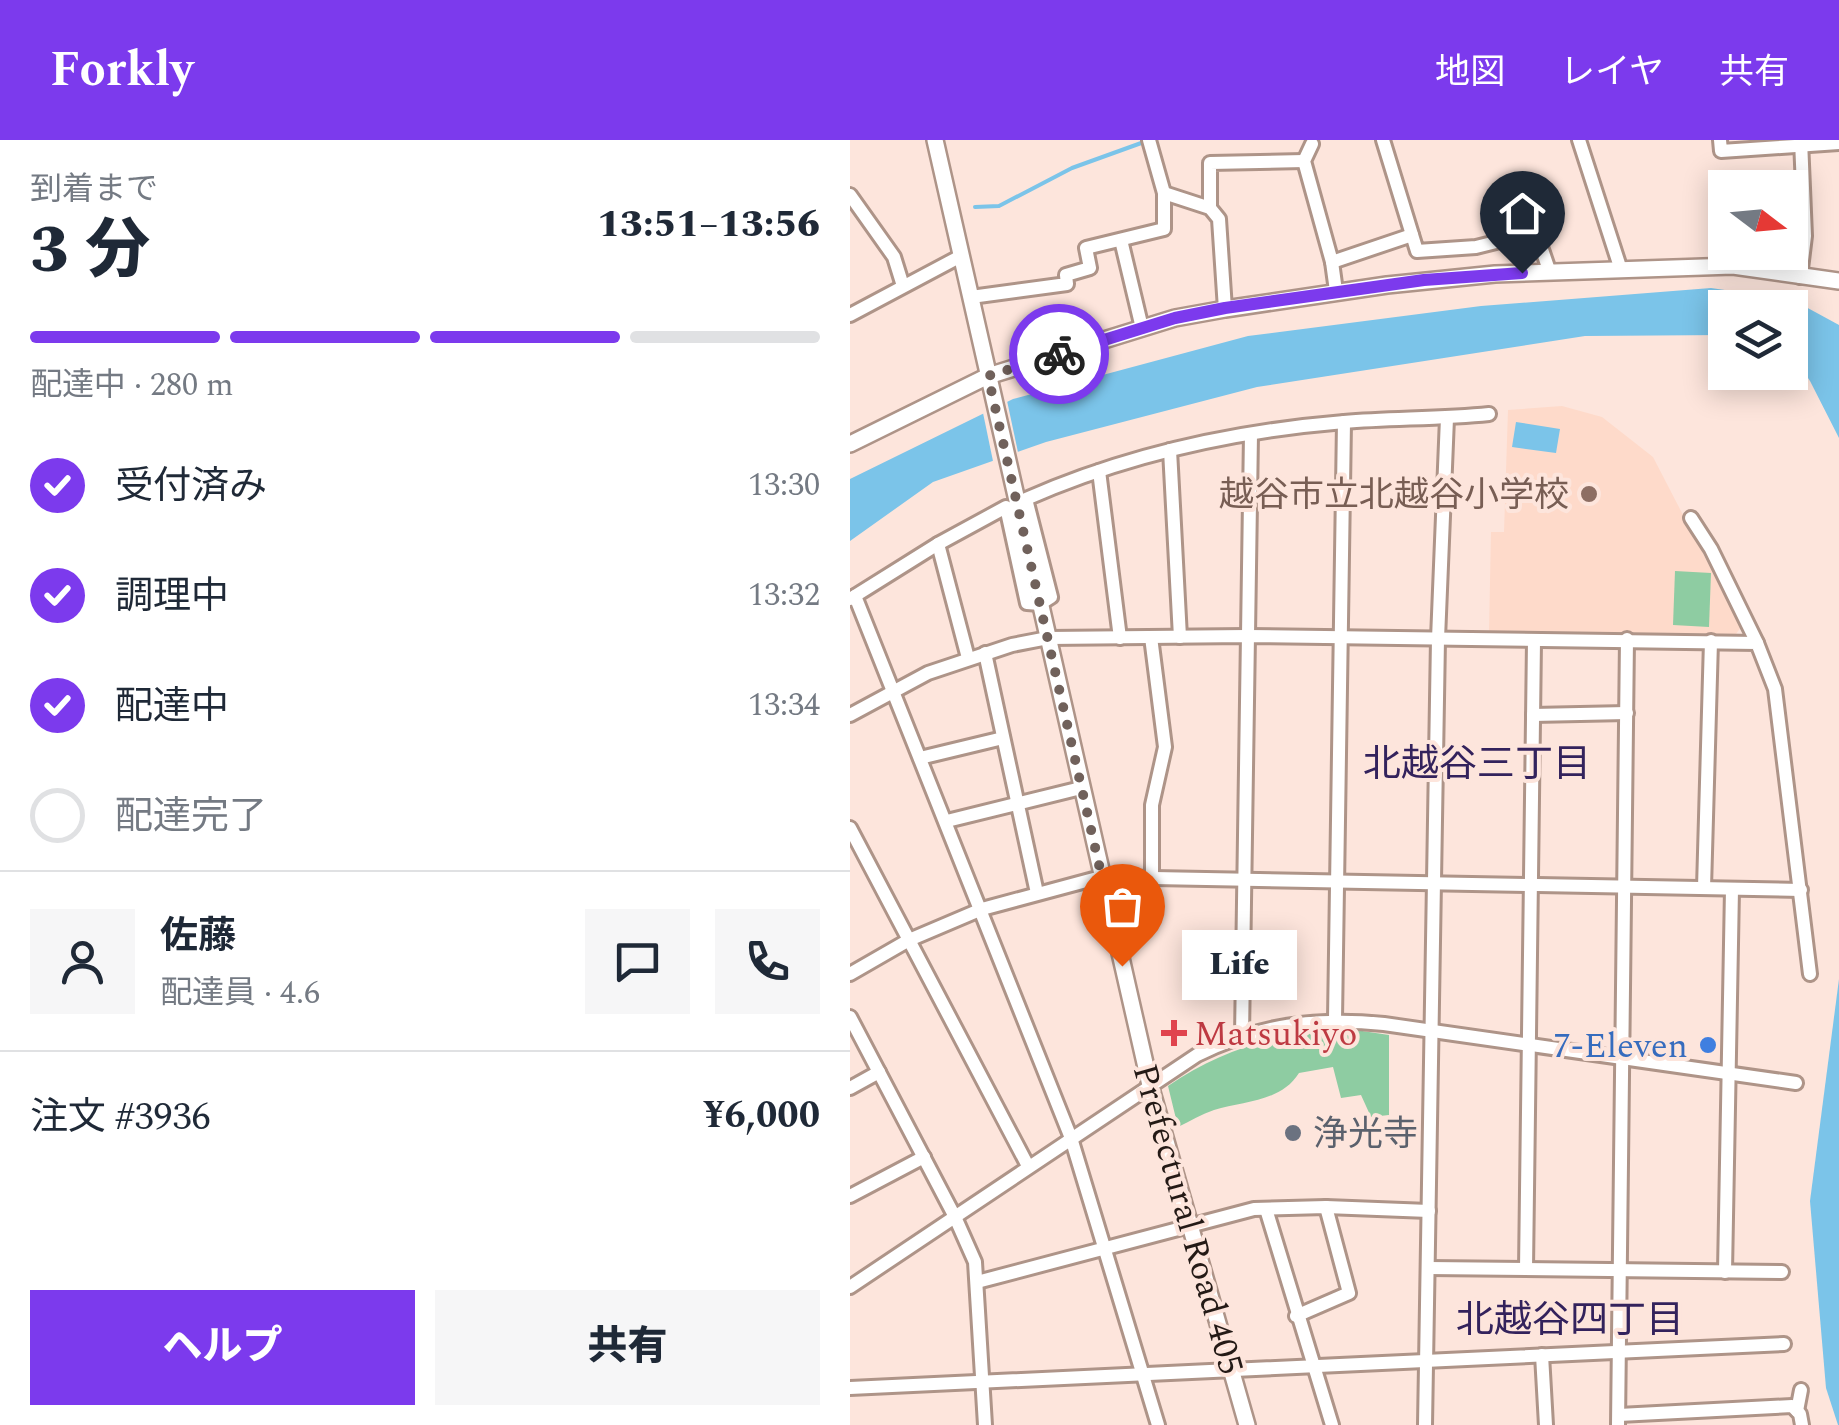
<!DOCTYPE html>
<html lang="ja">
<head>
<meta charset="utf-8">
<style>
	:root { --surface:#fff; --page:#f6f6f7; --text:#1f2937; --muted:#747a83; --line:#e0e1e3; --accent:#7c3aed }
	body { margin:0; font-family:Spectral,"Noto Sans JP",serif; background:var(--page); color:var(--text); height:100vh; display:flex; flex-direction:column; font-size:38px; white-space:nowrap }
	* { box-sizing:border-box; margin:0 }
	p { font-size:32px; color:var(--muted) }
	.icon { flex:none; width:55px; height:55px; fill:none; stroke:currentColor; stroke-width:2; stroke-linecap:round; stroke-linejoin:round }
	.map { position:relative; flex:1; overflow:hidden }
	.sheet { display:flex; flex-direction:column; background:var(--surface); width:850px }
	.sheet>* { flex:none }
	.needle { width:65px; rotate:106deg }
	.controls { position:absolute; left:858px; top:30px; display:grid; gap:20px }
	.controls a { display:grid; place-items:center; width:100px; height:100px; border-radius:0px; background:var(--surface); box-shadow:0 5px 25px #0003; font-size:50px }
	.pin { position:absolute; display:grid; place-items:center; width:85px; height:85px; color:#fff; margin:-102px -42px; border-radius:50% 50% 50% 0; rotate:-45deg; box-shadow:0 0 10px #0007 }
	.pin .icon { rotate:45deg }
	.courier { position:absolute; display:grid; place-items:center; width:100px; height:100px; margin:-50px; border:8px solid #7c3aed; border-radius:50%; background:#fff; color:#222; box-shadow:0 2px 12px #0007 }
	.bubble { position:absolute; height:70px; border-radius:0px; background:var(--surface); box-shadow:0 5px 25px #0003; font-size:32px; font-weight:800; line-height:70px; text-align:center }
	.headline em { font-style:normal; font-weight:800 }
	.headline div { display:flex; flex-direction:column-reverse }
	.headline { display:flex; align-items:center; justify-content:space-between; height:170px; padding:0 30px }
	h1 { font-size:65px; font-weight:800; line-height:75px }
	.bar { display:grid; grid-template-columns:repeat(4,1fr); gap:15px 10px; align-content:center; height:120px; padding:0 30px }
	.bar i { height:12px; border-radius:8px; background:var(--line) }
	.bar .on { background:var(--accent) }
	.bar p { grid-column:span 4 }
	.line { display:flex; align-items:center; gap:25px; padding:0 30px; border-top:2px solid var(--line) }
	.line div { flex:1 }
	.round { display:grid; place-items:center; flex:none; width:105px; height:105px; border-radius:0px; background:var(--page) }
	ol { padding:0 30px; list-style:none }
	li { display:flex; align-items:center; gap:30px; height:110px }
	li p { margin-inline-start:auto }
	li .icon { padding:10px; border-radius:50%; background:var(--accent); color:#fff; stroke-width:4 }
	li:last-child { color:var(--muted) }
	li i { width:55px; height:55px; border:5px solid var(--line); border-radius:50% }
	.cta { display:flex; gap:20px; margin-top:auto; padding:20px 30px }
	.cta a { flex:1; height:115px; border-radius:0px; background:var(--accent); color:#fff; font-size:40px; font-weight:800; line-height:115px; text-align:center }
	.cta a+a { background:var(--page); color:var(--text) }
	header { display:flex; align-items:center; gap:60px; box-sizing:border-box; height:140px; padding:0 50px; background:var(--accent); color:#fff }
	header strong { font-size:48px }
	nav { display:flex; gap:55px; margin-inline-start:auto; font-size:35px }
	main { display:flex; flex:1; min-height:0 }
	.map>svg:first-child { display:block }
	.built { fill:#fedaca }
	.green { fill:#8ecca2 }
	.water { fill:#7bc4e9 }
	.pier { fill:#fde5dc }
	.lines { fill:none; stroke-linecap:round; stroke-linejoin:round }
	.stream { stroke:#7bc4e9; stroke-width:4 }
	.minor-casing { stroke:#ae9488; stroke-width:18 }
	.major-casing { stroke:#ae9488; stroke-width:20 }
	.minor { stroke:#fff; stroke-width:12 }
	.major { stroke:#fff; stroke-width:15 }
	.done { stroke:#70615b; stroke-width:10; stroke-dasharray:0 18 }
	.route { stroke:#7c3aed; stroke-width:12 }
	.education-dot { fill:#8d6e63; stroke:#fde5dc; stroke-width:4 }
	.health-dot { fill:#e0444e; stroke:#fde5dc; stroke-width:4 }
	.shop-dot { fill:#3f7fe0; stroke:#fde5dc; stroke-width:4 }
	.worship-dot { fill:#6b7280; stroke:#fde5dc; stroke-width:4 }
	.labels { text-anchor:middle; stroke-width:8; stroke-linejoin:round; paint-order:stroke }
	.education-label { font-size:35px; fill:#785e54; stroke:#fde5dc; text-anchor:end }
	.health-label { font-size:35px; fill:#be3a42; stroke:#fde5dc; text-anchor:start }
	.shop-label { font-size:35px; fill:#366cbe; stroke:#fde5dc; text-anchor:end }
	.worship-label { font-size:35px; fill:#5b616d; stroke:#fde5dc; text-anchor:start }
	.street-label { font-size:35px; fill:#241a16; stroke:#fde5dc }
	.neighbourhood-label { font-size:38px; fill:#33225c; stroke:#fde5dc }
</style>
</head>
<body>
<header>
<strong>Forkly</strong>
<nav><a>地図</a><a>レイヤ</a><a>共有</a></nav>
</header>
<main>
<section class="sheet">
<div class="headline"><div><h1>3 分</h1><p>到着まで</p></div><em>13:51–13:56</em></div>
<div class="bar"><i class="on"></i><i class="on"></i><i class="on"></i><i></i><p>配達中 · 280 m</p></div>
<ol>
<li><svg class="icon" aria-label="check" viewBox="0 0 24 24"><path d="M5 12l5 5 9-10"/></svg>受付済み<p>13:30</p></li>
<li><svg class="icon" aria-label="check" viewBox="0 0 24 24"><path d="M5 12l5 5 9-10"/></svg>調理中<p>13:32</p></li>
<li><svg class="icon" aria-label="check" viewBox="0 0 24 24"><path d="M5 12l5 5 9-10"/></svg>配達中<p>13:34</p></li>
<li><i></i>配達完了</li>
</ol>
<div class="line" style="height:180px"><a class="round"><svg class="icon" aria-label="person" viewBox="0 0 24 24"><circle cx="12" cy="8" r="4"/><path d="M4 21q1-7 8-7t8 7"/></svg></a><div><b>佐藤</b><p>配達員 · 4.6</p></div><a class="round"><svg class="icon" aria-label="chat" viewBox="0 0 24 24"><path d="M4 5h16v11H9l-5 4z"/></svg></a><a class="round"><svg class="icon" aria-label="phone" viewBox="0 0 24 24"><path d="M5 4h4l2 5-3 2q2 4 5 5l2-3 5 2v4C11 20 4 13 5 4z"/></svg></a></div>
<div class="line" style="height:130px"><div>注文 #3936</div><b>¥6,000</b></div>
<div class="cta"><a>ヘルプ</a><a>共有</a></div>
</section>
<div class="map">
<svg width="989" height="1285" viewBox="0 0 989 1285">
	<rect width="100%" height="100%" fill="#fde5dc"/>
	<polygon class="built" points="712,266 752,277 803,317 891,487 886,494 639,492 641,392 654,392 658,270"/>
	<g class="green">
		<polygon points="825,431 861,433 859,487 823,485"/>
		<path d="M499,889L539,895V975L521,977L511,955L491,958L483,927L449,933C431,962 394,961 364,970C352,974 340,981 328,987L318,946C374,907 432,893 499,889Z"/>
	</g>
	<g class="water">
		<polygon points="861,148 943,160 989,185 989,298 960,241 940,211 940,168 875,168 875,195 735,196 407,247 196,302 83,342 0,401 0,339 163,259 398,196 631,166"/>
		<polygon points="666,282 710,289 706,313 662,307"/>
		<polygon points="989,839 989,1285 988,1285 976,1248 960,1061"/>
	</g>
	<polygon class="pier" points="156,256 169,317 144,326 132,268"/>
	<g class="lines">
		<polyline class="stream" points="125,67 149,66 222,28 294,2"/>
		<g class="minor-casing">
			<g id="minor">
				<polyline points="299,0 314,53 360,68 369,79 375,169"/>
				<polyline points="533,0 567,111 626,107 686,92 700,133"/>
				<polyline points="729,0 771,130"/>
				<polyline points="870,0 871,11 989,3"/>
				<polyline points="462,4 454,21 482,122 486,151"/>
				<polyline points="0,55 44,117 53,146"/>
				<polyline points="360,68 360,23 454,21"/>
				<polyline points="271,100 292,188"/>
				<polyline points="482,122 562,95"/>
				<polyline points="950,137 955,96 951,0"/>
				<polyline points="121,157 217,144 216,135 240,128 236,108 314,89 314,53"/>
				<polyline points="0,175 111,116"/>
				<polyline points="320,310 330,497"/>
				<polyline points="249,331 270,498"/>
				<polyline points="841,378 861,409 907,503"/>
				<polyline points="88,404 118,518"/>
				<polyline points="5,456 221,998 308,1285"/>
				<path d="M0,459L88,404L156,367L177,463L190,464L201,457L176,359C276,315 385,291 494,282C542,278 590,279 639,274"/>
				<polyline points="301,497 315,607 302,665 302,738"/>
				<polyline points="135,513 187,753"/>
				<polyline points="0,575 78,533 162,505 198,498 397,496 907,503 925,549 960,834"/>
				<polyline points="683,575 777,573"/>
				<polyline points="70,618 153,598"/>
				<polyline points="97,681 231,648"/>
				<polyline points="0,688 178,1026"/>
				<polyline points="854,748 861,501"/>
				<polyline points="0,834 59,800 132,769 251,737 951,750"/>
				<polyline points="0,877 105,1077 125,1122 135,1285"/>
				<polyline points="485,879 494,282"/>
				<polyline points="392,896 401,294"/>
				<polyline points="0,948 29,932"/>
				<polyline points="0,1056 74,1017"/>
				<polyline points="416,1069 482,1285"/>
				<polyline points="578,1128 932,1132"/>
				<polyline points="676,1129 684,501"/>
				<polyline points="875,1132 882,749"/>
				<polyline points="127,1142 404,1069 476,1067 579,1071"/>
				<path d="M0,1147L347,915C408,885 466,877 534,884L946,943"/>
				<polyline points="446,1176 499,1153 476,1067"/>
				<polyline points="692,1215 696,1285"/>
				<polyline points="0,1248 934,1204"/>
				<polyline points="947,1271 951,1250"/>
				<polyline points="769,1275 942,1266 950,1274 952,1285"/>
				<polyline points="575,1285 588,499 597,278"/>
				<polyline points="768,1285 777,499"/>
			</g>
		</g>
		<g class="major-casing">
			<g id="major">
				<polyline points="85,0 300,945 397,1285"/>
				<polyline points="0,304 138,236 325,178 375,169 537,145 645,134 883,126 989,141"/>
			</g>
		</g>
		<use href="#minor" class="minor"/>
		<use href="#major" class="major"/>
	</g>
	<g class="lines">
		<polyline class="done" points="209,214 138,236 272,826"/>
		<polyline class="route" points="209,214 325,178 375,168 574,140 672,133"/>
	</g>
	<circle class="education-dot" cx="739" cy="354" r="10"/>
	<path class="health-dot" d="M319 878h10v10h10v10h-10v10h-10v-10h-10v-10h10z"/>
	<circle class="shop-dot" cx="858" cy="905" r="10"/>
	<circle class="worship-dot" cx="443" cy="993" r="10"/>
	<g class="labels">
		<g class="education-label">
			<text x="719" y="366">越谷市立北越谷小学校</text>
		</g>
		<g class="health-label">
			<text x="344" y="905">Matsukiyo</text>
		</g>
		<g class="shop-label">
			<text x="838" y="917">7-Eleven</text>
		</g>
		<g class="worship-label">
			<text x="463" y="1005">浄光寺</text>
		</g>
		<g class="street-label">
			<text transform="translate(339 1079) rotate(74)" y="12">Prefectural Road 405</text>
		</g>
		<g class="neighbourhood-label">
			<text x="627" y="636">北越谷三丁目</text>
			<text x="720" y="1192">北越谷四丁目</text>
		</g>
	</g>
</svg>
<div class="controls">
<a><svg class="needle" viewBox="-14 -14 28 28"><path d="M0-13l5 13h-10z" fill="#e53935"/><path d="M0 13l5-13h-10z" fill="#747a83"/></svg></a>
<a><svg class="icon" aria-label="layers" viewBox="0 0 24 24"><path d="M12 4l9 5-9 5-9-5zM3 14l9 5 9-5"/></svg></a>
</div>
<div class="pin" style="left:272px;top:826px;background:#ea580c"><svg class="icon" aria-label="bag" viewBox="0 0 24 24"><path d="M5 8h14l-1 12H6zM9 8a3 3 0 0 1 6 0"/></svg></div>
<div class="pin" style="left:672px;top:133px;background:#1f2937"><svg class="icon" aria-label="home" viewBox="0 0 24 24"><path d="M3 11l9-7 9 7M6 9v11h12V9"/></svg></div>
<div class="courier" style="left:209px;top:214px"><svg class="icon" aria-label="bike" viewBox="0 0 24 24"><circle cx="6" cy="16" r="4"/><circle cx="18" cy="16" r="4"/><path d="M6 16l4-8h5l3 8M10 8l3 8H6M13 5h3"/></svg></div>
<div class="bubble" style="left:332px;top:790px;width:115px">Life</div>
</div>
</main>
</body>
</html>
